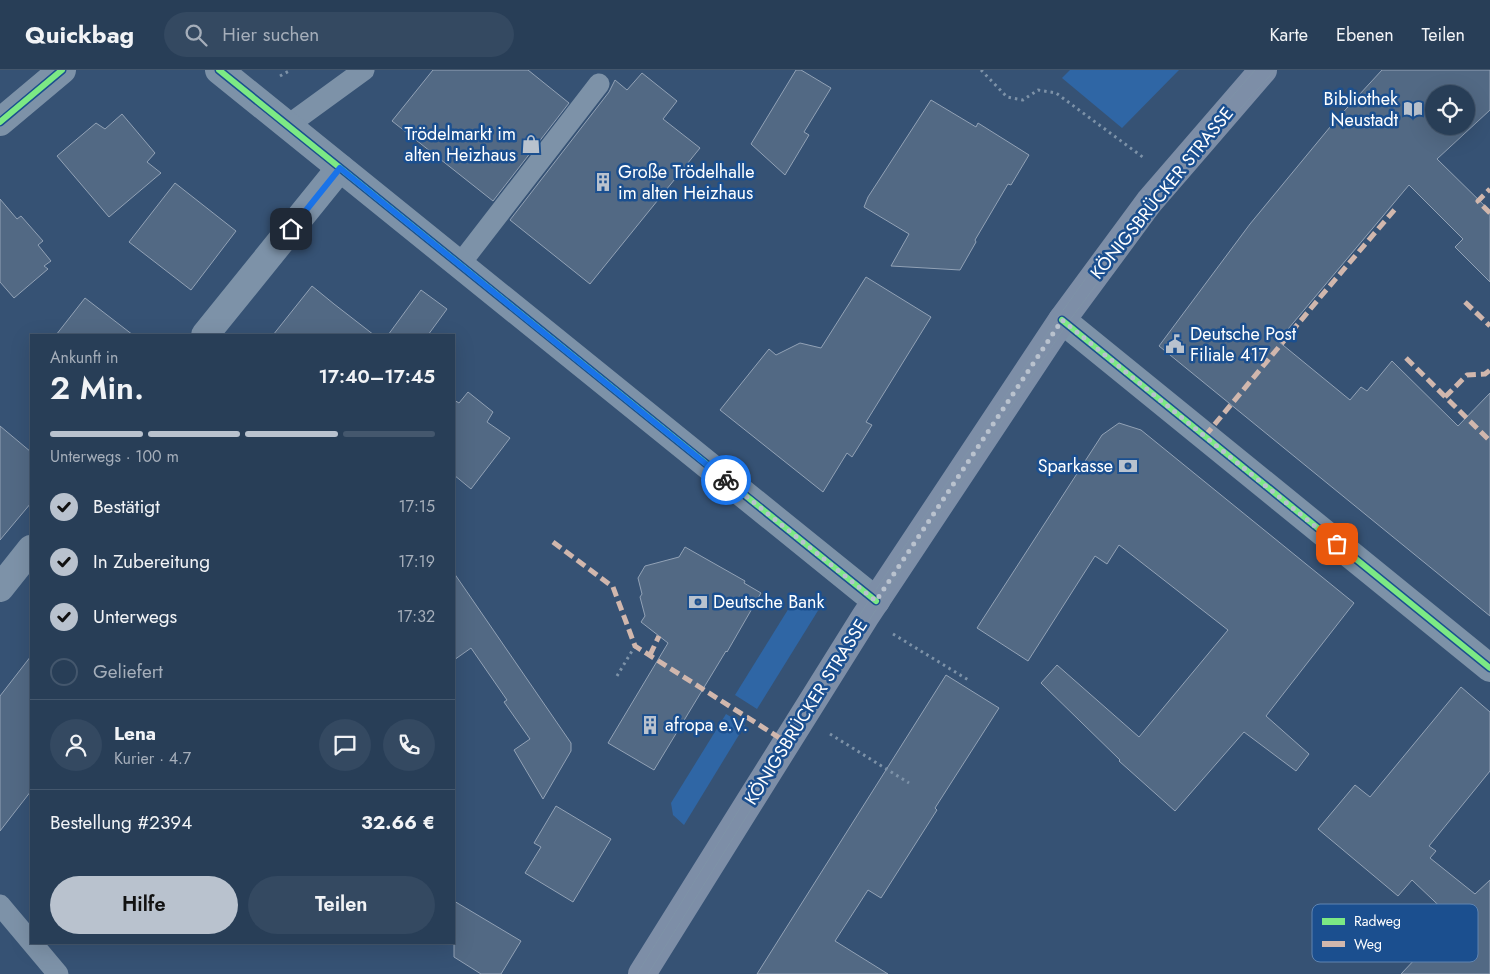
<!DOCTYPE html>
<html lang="de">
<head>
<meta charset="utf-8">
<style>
	:root { --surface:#283e57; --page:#344961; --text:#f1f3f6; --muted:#a5aeba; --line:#44576d; --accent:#b9c2ce }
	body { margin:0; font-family:Jost,sans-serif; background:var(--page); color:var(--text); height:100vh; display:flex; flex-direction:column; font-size:19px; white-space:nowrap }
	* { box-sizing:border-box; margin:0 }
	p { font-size:16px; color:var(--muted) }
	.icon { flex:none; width:28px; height:28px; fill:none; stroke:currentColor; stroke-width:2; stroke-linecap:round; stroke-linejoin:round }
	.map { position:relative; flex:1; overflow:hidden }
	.side { position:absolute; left:30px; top:264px; width:425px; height:610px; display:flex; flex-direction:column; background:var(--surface); border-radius:0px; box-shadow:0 5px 20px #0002,0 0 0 1px var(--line) }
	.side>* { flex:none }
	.tools { position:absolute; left:1425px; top:15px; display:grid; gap:10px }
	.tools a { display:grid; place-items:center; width:50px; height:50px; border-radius:50%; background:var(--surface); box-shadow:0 5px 20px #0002,0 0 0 1px var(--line); font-size:25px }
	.pin { position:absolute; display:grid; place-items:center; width:42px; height:42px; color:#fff; margin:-21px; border-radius:10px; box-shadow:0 2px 8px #0006 }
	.courier { position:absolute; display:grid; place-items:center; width:50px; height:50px; margin:-25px; border:4px solid #1a73e8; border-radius:50%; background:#fff; color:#222; box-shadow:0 1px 6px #0007 }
	.head em { font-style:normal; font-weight:600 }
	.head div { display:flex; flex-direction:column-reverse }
	.head { display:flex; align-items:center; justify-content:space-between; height:85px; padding:0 20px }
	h1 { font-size:32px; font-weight:600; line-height:38px }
	.bar { display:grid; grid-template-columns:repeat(4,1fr); gap:8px 5px; align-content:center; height:60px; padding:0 20px }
	.bar i { height:6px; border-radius:4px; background:var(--line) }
	.bar .on { background:var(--accent) }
	.bar p { grid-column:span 4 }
	.line { display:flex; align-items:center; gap:12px; padding:0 20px; border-top:1px solid var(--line) }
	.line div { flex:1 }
	.round { display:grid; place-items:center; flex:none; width:52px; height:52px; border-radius:26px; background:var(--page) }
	ol { padding:0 20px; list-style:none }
	li { display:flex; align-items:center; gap:15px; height:55px }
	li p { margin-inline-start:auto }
	li .icon { padding:5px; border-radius:50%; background:var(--accent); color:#111; stroke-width:4 }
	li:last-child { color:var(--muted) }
	li i { width:28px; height:28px; border:2px solid var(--line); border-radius:50% }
	.cta { display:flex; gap:10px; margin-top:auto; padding:10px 20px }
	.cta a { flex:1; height:58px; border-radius:30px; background:var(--accent); color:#111; font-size:20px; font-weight:600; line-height:58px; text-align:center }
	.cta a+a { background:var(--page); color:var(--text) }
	header { display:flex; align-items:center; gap:30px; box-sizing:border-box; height:70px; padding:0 25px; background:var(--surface); border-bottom:1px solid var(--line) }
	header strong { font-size:24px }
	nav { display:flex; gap:28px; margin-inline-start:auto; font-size:18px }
	.search { width:350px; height:45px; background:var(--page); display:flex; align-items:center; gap:12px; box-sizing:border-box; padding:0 18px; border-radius:28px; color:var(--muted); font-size:19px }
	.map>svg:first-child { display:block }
	.green { fill:#2f66a5 }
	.building { fill:#526984; stroke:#92a2b6; fill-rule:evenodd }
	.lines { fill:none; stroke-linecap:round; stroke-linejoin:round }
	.path { stroke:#7d92a8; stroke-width:3; stroke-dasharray:2.5 4; stroke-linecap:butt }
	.lane { stroke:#7d92a8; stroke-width:21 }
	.street { stroke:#7d92a8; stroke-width:28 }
	.primary { stroke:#7d8ea7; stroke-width:28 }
	.tram { stroke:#7e92a7; stroke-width:1 }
	.quiet { stroke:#d1b7ad; stroke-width:5; stroke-dasharray:10 5; stroke-linecap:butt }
	.cycleway-casing { stroke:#1b4f8f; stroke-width:9 }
	.cycleway { stroke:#7ce984; stroke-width:6 }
	.done { stroke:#b9c2ce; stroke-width:5; stroke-dasharray:0 9 }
	.route { stroke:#1a73e8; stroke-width:6 }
	.labels { text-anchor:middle; stroke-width:5; stroke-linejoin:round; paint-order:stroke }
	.poi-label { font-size:18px; fill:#fff; stroke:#1b4f8f; text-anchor:start }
	.street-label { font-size:18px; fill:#fff; stroke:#1b4f8f }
	.key { fill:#1b4f8f; stroke:#5f84b1; stroke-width:1 }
	.key-label { font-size:14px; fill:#fff }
</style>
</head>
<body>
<header>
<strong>Quickbag</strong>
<div class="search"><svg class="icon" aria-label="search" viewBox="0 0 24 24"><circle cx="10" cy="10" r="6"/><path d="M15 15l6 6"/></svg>Hier suchen</div>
<nav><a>Karte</a><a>Ebenen</a><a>Teilen</a></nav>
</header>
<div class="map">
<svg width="1490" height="904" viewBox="0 0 1490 904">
	<rect width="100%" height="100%" fill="#365274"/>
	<g class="green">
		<polygon points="1070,0 1179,0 1122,58 1062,8"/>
		<polygon points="797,525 819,539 757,639 735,625"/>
		<polygon points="726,644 745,655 684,755 673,745 671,733"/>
	</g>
	<g class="building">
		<polygon points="433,0 528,0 569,33 493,131 392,51"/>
		<polygon points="796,0 801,0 831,18 804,62 809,65 785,105 751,74"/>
		<path d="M1382,0H1490V40L1437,89L1490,141V212L1455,177L1463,169L1409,115L1278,271L1350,330L1361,317L1367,321L1392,291L1458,356L1490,323V546L1159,276L1250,154L1335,51ZM1434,24H1466V56H1434Z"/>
		<polygon points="642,3 677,31 663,49 700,78 590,214 510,150 609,22 615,10 627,20"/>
		<polygon points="931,30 976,57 978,53 1029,85 1011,115 1008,114 975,170 976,172 960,200 891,196 909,164 864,137 868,127"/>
		<polygon points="122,44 155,83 147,92 161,103 109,147 57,86 96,53 105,59"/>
		<polygon points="175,113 236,161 191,220 129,172"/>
		<polygon points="0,129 17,149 21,146 43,171 38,175 51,191 44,196 48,199 14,228 0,212"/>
		<polygon points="866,207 931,247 866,352 872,355 852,387 847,383 823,422 720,340 769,279 776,285 800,273 821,278"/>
		<polygon points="312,216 334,234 374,265 273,265"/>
		<polygon points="421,220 447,239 428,265 388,265"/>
		<polygon points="85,228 133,265 56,265"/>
		<polygon points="468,322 493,342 487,352 510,368 471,419 454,405 454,330 459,333"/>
		<polygon points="1119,353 1141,360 1354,533 1266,646 1309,684 1296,701 1244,662 1175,741 1119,691 1120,690 1041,613 1057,595 1139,667 1228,560 1119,475 1107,494 1095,486 1028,591 977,558 1102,365"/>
		<polygon points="0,356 31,382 31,433 0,470"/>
		<polygon points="685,477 745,511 744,513 761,523 727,582 726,581 654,700 608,673 668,573 641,552 645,546 640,527 642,524 638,508 645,496 679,487"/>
		<polygon points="454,503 571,673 571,681 543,729 514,680 530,669 504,632 507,630 471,578 454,590"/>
		<polygon points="31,586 31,721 0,761 0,626"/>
		<polygon points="946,605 999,638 935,738 937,740 881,828 868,820 835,871 888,904 757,904"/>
		<polygon points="1461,617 1490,642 1490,701 1429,776 1436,781 1430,788 1475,824 1490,810 1490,904 1401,904 1453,849 1412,810 1398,826 1318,759 1355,715 1370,727"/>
		<polygon points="556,736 611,769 573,832 525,803 541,777 534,773"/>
		<polygon points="454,831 521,871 501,904 481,904 454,887"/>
	</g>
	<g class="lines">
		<g class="path">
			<polyline points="981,0 1007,27 1023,30 1038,20 1056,23 1144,88"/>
			<polyline points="280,6 291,0"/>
			<polyline points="893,564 970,611"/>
			<polyline points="617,606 635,576"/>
			<polyline points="830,664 909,713"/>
		</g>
		<g class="lane">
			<polyline points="287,56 364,0"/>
			<polyline points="460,194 599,14"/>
			<polyline points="0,835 58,904"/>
		</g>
		<g class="street">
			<polyline points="219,0 876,531"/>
			<polyline points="0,52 62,0"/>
			<polyline points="1062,250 1490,598"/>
			<polyline points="205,265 340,98"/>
			<polyline points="0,518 31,479"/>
		</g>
		<polyline class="primary" points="642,904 865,547 1062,250 1149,132 1263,0"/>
		<g class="tram">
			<polyline points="637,904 871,527 1059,246 1125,153 1165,104 1255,0"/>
			<polyline points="648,904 892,514 1067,254 1136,161 1176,111 1275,0"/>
		</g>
		<g class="quiet">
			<polyline points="1490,143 1478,131 1490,119"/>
			<polyline points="1465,232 1490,256"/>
			<polyline points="1406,288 1490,371"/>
			<polyline points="1445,327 1467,305 1485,304 1490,300"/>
			<polyline points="1205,366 1322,225 1396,138"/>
			<polyline points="553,472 613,517 635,576 786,672"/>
			<polyline points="650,585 659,566"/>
		</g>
		<g class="cycleway-casing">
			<g id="cycleway">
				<polyline points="219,0 876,531"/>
				<polyline points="0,52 62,0"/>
				<polyline points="1062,250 1490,598"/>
			</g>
		</g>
		<use href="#cycleway" class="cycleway"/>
	</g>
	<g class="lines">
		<polyline class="done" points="726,410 876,531 1062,250 1337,474"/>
		<polyline class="route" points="291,159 340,98 726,410"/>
	</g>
	<defs>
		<g id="library-bare" transform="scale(1.5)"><path d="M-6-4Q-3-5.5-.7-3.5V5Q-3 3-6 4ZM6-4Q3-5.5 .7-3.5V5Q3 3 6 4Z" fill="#b9c2ce" stroke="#1b4f8f" stroke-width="2.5" paint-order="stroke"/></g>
		<g id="shop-bare" transform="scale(1.5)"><path d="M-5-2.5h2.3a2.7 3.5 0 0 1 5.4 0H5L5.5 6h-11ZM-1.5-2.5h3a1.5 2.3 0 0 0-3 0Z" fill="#b9c2ce" stroke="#1b4f8f" stroke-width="2.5" paint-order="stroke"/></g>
		<g id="building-bare" transform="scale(1.5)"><path d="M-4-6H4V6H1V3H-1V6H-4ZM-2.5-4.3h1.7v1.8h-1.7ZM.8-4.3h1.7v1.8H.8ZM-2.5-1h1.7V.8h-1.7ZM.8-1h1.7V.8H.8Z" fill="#b9c2ce" stroke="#1b4f8f" stroke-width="2.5" paint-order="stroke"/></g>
		<g id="civic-bare" transform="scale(1.5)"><path d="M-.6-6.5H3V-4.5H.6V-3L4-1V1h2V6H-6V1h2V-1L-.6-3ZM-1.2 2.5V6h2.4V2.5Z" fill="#b9c2ce" stroke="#1b4f8f" stroke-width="2.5" paint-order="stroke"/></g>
		<g id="bank-bare" transform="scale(1.5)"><path d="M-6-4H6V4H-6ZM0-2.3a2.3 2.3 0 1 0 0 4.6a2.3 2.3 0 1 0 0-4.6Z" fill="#b9c2ce" stroke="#1b4f8f" stroke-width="2.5" paint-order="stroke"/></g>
	</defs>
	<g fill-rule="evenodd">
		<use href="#library-bare" x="1413" y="39"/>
		<use href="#shop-bare" x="531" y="74"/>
		<use href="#building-bare" x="603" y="112"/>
		<use href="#civic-bare" x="1175" y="274"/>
		<use href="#bank-bare" x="1128" y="396"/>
		<use href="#bank-bare" x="698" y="532"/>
		<use href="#building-bare" x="650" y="655"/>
	</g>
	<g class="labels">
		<g class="poi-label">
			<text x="1398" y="35" text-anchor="end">Bibliothek<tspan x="1398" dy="21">Neustadt</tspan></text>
			<text x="516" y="70" text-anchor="end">Trödelmarkt im<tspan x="516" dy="21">alten Heizhaus</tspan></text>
			<text x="618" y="108">Große Trödelhalle<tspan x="618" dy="21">im alten Heizhaus</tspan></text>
			<text x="1190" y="270">Deutsche Post<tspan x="1190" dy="21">Filiale 417</tspan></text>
			<text x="1113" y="402" text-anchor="end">Sparkasse</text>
			<text x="713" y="538">Deutsche Bank</text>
			<text x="665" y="661">afropa e.V.</text>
		</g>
		<g class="street-label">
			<text transform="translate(1162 123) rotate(-51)" y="6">KÖNIGSBRÜCKER STRASSE</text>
			<text transform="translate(806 642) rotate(-58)" y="6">KÖNIGSBRÜCKER STRASSE</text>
		</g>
	</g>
	<rect x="1312" y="834" width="166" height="58" rx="8" class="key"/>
	<rect x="1322" y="848" width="23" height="7" fill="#7ce984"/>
	<rect x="1322" y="871" width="23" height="6" fill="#d1b7ad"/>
	<g class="key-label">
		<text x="1354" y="856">Radweg</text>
		<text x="1354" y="879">Weg</text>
	</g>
</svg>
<div class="tools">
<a><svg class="icon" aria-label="locate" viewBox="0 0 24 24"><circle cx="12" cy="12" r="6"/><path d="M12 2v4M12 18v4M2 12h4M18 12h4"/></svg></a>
</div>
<div class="pin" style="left:1337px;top:474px;background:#ea580c"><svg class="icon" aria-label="bag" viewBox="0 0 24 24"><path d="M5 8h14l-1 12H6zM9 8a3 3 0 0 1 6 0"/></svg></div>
<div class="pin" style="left:291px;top:159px;background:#1f2937"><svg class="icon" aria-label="home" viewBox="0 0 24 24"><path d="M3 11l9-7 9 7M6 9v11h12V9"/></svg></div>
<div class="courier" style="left:726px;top:410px"><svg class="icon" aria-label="bike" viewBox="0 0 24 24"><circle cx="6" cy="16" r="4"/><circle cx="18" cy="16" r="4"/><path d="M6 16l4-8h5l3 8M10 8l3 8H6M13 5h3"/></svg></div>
<section class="side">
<div class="head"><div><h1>2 Min.</h1><p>Ankunft in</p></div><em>17:40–17:45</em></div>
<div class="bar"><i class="on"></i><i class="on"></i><i class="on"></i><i></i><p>Unterwegs · 100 m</p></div>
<ol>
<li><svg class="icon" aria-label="check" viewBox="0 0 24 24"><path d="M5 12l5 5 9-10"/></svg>Bestätigt<p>17:15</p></li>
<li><svg class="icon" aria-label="check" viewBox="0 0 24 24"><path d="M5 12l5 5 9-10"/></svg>In Zubereitung<p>17:19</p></li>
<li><svg class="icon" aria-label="check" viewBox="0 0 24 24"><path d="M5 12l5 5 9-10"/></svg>Unterwegs<p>17:32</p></li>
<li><i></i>Geliefert</li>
</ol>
<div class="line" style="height:90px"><a class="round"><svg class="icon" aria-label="person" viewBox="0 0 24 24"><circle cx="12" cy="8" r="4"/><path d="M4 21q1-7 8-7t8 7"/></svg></a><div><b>Lena</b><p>Kurier · 4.7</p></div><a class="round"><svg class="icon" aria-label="chat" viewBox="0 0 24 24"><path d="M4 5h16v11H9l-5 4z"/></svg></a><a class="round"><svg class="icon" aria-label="phone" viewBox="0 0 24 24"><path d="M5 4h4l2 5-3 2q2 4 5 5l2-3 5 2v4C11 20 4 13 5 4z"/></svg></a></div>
<div class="line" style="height:65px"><div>Bestellung #2394</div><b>32.66 €</b></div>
<div class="cta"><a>Hilfe</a><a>Teilen</a></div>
</section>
</div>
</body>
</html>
